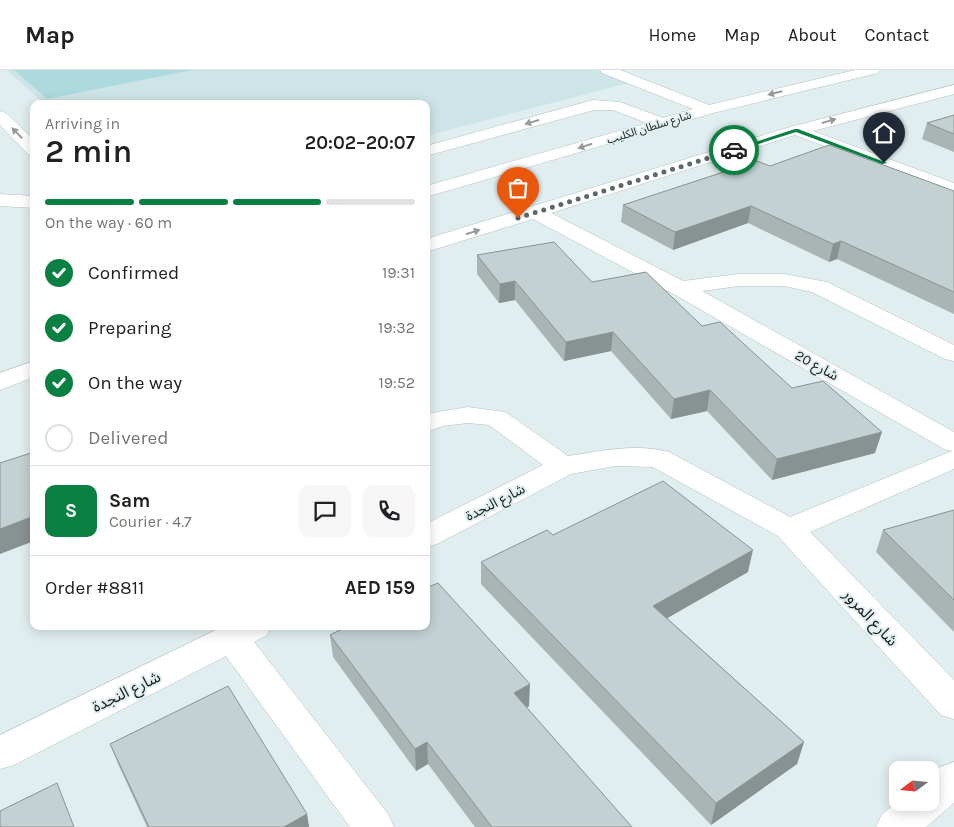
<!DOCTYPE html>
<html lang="en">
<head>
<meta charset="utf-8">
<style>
	:root { --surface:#fff; --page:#f6f6f6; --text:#202124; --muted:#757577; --line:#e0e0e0; --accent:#0b8043 }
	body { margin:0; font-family:Karla,"Noto Sans Arabic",sans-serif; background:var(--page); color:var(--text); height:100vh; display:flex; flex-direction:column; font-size:19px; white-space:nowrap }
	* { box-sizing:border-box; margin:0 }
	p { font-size:16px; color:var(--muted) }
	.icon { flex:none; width:28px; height:28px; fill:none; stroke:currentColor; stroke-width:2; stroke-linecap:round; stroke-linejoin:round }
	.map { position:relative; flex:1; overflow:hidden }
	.side { position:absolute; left:30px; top:30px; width:400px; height:530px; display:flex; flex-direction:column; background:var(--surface); border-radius:10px; box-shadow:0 2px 12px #0003 }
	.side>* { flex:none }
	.needle { width:32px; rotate:254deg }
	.buttons { position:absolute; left:889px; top:691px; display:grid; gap:10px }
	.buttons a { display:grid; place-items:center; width:50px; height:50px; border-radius:10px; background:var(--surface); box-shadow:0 2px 12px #0003; font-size:25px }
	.pin { position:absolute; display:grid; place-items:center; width:42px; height:42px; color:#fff; margin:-51px -21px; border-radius:50% 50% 50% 0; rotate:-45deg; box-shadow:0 0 5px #0007 }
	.pin .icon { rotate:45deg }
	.courier { position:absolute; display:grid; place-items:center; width:50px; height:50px; margin:-25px; border:4px solid #0b8043; border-radius:50%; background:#fff; color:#222; box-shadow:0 1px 6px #0007 }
	.headline em { font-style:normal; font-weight:600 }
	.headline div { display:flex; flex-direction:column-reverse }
	.headline { display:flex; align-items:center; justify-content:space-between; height:85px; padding:0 15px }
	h1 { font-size:32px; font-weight:600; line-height:38px }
	.bar { display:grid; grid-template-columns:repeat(4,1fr); gap:8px 5px; align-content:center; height:60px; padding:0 15px }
	.bar i { height:6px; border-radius:4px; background:var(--line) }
	.bar .on { background:var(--accent) }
	.bar p { grid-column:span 4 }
	.line { display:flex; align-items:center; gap:12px; padding:0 15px; border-top:1px solid var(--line) }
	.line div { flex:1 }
	.round { display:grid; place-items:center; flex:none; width:52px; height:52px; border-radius:10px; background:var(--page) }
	ol { padding:0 15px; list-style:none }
	li { display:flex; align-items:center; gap:15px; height:55px }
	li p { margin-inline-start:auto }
	li .icon { padding:5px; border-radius:50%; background:var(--accent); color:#fff; stroke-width:4 }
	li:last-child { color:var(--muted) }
	li i { width:28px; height:28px; border:2px solid var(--line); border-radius:50% }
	header { display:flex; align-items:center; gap:30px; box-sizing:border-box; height:70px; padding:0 25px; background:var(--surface); border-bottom:1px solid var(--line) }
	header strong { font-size:24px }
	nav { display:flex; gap:28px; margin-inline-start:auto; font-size:18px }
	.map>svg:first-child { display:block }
	.built { fill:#cee5e8 }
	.green { fill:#addadf }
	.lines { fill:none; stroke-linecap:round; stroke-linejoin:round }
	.minor-casing { stroke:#b3c0c2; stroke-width:1 }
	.major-casing { stroke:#b3c0c2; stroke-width:1 }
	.minor { fill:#fff; fill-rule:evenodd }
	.major { fill:#fff; fill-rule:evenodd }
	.wall { fill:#a9b4b5 }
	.shaded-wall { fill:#899293 }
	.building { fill:#c4d1d2; stroke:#899293 }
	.oneway { fill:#989a9a }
	.route { fill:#0b8043 }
	.done { stroke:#5f6768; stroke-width:5; stroke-dasharray:0 9 }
	.labels { text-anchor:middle; stroke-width:4; stroke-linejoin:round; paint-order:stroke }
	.far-street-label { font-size:11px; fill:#191e1e; stroke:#e1eef0 }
	.street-label { font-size:14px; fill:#191e1e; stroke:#e1eef0 }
	.near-street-label { font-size:16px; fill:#191e1e; stroke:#e1eef0 }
</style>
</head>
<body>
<header>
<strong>Map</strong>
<nav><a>Home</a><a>Map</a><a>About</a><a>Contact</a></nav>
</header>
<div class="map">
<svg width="954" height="757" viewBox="0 0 954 757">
	<rect width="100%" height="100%" fill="#e1eef0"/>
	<polygon class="built" points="6,0 595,0 628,13 426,66 426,34 45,34"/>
	<polygon class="green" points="14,0 192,0 47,29"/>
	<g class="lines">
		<g class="minor-casing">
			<g id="minor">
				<polygon points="600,0 620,0 709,35 855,0 880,0 878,3 713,43 426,127 426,116 647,53 613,40 594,40 426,86 426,76 593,30 620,32 663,48 693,39 602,3"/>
				<path d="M954,15V24L813,61L954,113V125L795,65L551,143L683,211L739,204H784L827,212L954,275V291L945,289L812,222L784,216H739L702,221L954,362V399L810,462L954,610V649L941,645L778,466L653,397L615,396L571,404L437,474L426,477V454L543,395L489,355L468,353L443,356L426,362V344L468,337L505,342L568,386C601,381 636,373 669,382L790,447L952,381L944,379L672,223L533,149L426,182V169L790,57Z"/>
				<polygon points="224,556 272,556 267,565 254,572 388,744 394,757 350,757 226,586 14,695 0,699 0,665"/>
				<polygon points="954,692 954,733 926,757 876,757 882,744 898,731 898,732 930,732 930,705 940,697"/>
			</g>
		</g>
		<g class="major-casing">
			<g id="major">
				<polygon points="0,41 6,43 34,70 34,85 28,84 0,55"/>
				<polygon points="0,124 34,126 34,138 0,136"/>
				<polygon points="34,291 34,307 0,320 0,303"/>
			</g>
		</g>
		<use href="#minor" class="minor"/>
		<use href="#major" class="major"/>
	</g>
	<g class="wall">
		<polygon points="954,45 954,82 922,69 927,53"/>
		<polygon points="770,96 954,121 954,244 837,189 829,192 748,153 673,180 621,152 623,135"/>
		<polygon points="477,185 592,212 702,256 792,318 875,383 772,410 707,341 671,349 611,281 564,291 515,230 499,233 477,204"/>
		<polygon points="954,440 954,562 876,482 883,460"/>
		<polygon points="553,465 748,502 667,548 804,672 797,694 711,755 481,514 481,492"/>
		<polygon points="330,565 529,636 526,638 632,757 475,757 428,694 416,701 333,587"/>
		<polygon points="110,674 307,744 309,757 147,757 119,696"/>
	</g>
	<g class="shaded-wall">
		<polygon points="751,136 748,153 673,180 675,162"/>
		<polygon points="841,171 837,189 829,192 833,174"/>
		<polygon points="515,211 515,230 499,233 500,214"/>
		<polygon points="613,262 611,281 564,291 566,272"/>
		<polygon points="710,320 707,341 671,349 674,329"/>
		<polygon points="882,362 875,383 772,410 777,389"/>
		<polygon points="34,446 34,471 0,484 0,459"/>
		<polygon points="753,480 748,502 650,558 653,536"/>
		<polygon points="530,614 529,636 513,646 514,623"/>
		<polygon points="427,672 428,694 416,701 415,679"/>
		<polygon points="804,672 797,694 711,755 716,733"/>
		<polygon points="307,744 309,757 284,757"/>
	</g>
	<g class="building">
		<polygon points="954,45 954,64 927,53"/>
		<polygon points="829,75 954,121 954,222 841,171 833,174 751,136 675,162 623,135 757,91 770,96"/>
		<polygon points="554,172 592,212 646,202 702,256 720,252 792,318 823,311 882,362 777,389 710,320 674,329 613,262 566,272 515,211 500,214 477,185"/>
		<polygon points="34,382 34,446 0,459 0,393"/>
		<polygon points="663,411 753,480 653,536 804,672 716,733 481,492 547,460 553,465"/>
		<polygon points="954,440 954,530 883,460"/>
		<polygon points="438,513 530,614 514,623 632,757 492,757 427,672 415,679 330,565 348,556 426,556 426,518"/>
		<polygon points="228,616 307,744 284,757 149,757 110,674"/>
		<polygon points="57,713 74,757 0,757 0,741"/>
	</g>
	<defs><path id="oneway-solid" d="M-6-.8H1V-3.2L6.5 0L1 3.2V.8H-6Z" transform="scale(1.25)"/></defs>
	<g class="oneway">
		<use href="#oneway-solid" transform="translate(775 23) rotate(166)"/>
		<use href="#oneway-solid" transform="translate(829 51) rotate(-16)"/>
		<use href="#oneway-solid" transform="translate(532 52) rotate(164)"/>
		<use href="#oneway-solid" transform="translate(17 63) rotate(-134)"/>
		<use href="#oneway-solid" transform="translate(585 76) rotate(163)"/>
		<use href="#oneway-solid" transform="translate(473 162) rotate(-17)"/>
	</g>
	<polygon class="route" points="795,59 798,59 887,93 882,94 796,62 736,81 731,80"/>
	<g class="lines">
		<polyline class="done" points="518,148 734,80"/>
	</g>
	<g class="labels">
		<g class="far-street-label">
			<text transform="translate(649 57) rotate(-17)" y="4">شارع سلطان الكليب</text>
		</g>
		<g class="street-label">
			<text transform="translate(817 295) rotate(29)" y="5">شارع 20</text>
			<text transform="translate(495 432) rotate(-27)" y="5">شارع النجدة</text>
		</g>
		<g class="near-street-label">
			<text transform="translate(871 547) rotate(47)" y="6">شارع المرور</text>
			<text transform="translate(126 621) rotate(-26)" y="6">شارع النجدة</text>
		</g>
	</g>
</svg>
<div class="buttons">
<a><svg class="needle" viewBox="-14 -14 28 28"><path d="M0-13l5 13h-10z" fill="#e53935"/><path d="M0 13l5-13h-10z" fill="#757577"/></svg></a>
</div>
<div class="pin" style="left:518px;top:148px;background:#ea580c"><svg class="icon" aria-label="bag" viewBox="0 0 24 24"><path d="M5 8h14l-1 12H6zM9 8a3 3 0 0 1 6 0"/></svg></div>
<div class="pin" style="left:884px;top:93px;background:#1f2937"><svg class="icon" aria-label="home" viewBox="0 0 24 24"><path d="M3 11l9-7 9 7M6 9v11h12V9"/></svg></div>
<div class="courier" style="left:734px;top:80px"><svg class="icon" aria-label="car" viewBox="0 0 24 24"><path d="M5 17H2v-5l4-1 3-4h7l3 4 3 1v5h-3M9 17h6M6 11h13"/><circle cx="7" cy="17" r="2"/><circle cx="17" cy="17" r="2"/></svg></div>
<section class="side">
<div class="headline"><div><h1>2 min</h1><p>Arriving in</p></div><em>20:02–20:07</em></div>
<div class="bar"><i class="on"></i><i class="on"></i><i class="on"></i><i></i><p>On the way · 60 m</p></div>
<ol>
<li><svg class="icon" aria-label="check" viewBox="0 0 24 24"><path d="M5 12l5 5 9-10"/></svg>Confirmed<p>19:31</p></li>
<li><svg class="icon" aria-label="check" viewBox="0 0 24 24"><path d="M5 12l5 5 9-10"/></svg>Preparing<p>19:32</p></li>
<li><svg class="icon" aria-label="check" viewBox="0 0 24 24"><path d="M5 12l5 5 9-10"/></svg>On the way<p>19:52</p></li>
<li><i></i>Delivered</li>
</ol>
<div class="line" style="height:90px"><b class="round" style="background:var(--accent);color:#fff">S</b><div><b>Sam</b><p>Courier · 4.7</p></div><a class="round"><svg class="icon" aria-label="chat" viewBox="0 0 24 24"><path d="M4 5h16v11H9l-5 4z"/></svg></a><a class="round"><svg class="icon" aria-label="phone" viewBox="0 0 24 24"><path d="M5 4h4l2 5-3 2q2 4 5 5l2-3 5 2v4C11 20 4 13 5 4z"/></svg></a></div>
<div class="line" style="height:65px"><div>Order #8811</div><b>AED 159</b></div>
</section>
</div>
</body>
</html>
